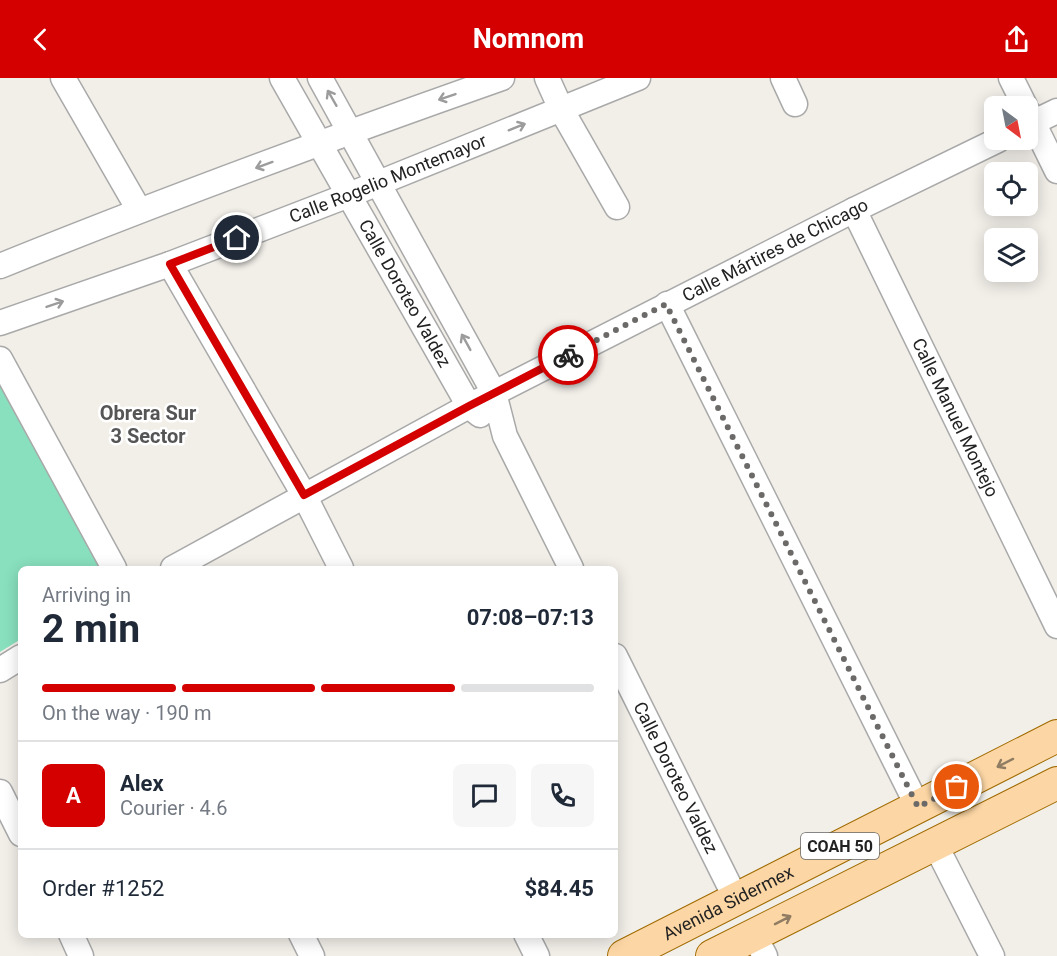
<!DOCTYPE html>
<html lang="en">
<head>
<meta charset="utf-8">
<style>
	:root { --surface:#fff; --page:#f6f6f7; --text:#1f2937; --muted:#747a83; --line:#e0e1e3; --accent:#d40000 }
	body { margin:0; font-family:Roboto,sans-serif; background:var(--page); color:var(--text); height:100vh; display:flex; flex-direction:column; font-size:22px; white-space:nowrap }
	* { box-sizing:border-box; margin:0 }
	p { font-size:20px; color:var(--muted) }
	.icon { flex:none; width:33px; height:33px; fill:none; stroke:currentColor; stroke-width:2; stroke-linecap:round; stroke-linejoin:round }
	.map { position:relative; flex:1; overflow:hidden }
	.details { position:absolute; left:18px; top:488px; width:600px; height:372px; display:flex; flex-direction:column; background:var(--surface); border-radius:9px; box-shadow:0 3px 15px #0003 }
	.details>* { flex:none }
	.needle { width:39px; rotate:148deg }
	.controls { position:absolute; left:984px; top:18px; display:grid; gap:12px }
	.controls a { display:grid; place-items:center; width:54px; height:54px; border-radius:9px; background:var(--surface); box-shadow:0 3px 15px #0003; font-size:30px }
	.pin { position:absolute; display:grid; place-items:center; width:51px; height:51px; color:#fff; margin:-26px; border:3px solid #fff; border-radius:50%; box-shadow:0 2px 6px #0007 }
	.courier { position:absolute; display:grid; place-items:center; width:60px; height:60px; margin:-30px; border:4px solid #d40000; border-radius:50%; background:#fff; color:#222; box-shadow:0 2px 8px #0007 }
	.head em { font-style:normal; font-weight:700 }
	.head div { display:flex; flex-direction:column-reverse }
	.head { display:flex; align-items:center; justify-content:space-between; height:102px; padding:0 24px }
	h1 { font-size:39px; font-weight:700; line-height:45px }
	.bar { display:grid; grid-template-columns:repeat(4,1fr); gap:9px 6px; align-content:center; height:72px; padding:0 24px }
	.bar i { height:8px; border-radius:4px; background:var(--line) }
	.bar .active { background:var(--accent) }
	.bar p { grid-column:span 4 }
	.line { display:flex; align-items:center; gap:15px; padding:0 24px; border-top:2px solid var(--line) }
	.line div { flex:1 }
	.round { display:grid; place-items:center; flex:none; width:63px; height:63px; border-radius:9px; background:var(--page) }
	header { display:flex; justify-content:space-between; align-items:center; height:78px; padding:0 24px; background:var(--accent); color:#fff; font-size:27px; font-weight:700 }
	.map>svg:first-child { display:block }
	.pitch { fill:#88e0be }
	.lines { fill:none; stroke-linecap:round; stroke-linejoin:round }
	.minor-casing { stroke:#a9a9a9; stroke-width:27 }
	.major-casing { stroke:#a06b00; stroke-width:34 }
	.minor { stroke:#fff; stroke-width:24 }
	.major { stroke:#fcd6a4; stroke-width:32 }
	.oneway { stroke:#9c9c9c }
	.oneway2 { stroke:#8f7c63 }
	.done { stroke:#6b6a68; stroke-width:6; stroke-dasharray:0 10.8 }
	.route { stroke:#d40000; stroke-width:8 }
	.labels { text-anchor:middle; stroke-width:5; stroke-linejoin:round; paint-order:stroke }
	.shield { fill:#fff; stroke:#646464; stroke-width:1.5 }
	.shield-label { font-size:16px; font-weight:bold; fill:#222 }
	.street-label { font-size:18px; fill:#222; stroke:#fff }
	.neighbourhood-label { font-size:20px; font-weight:bold; fill:#555; stroke:#fff }
</style>
</head>
<body>
<header><svg class="icon" aria-label="back" viewBox="0 0 24 24"><path d="M15 5l-7 7 7 7"/></svg>Nomnom<svg class="icon" aria-label="share" viewBox="0 0 24 24"><path d="M12 15V3M7 8l5-5 5 5M5 13v7h14v-7"/></svg></header>
<div class="map">
<svg width="1057" height="878" viewBox="0 0 1057 878">
	<rect width="100%" height="100%" fill="#f2efe9"/>
	<polygon class="pitch" points="0,299 102,490 21,490 21,561 0,574"/>
	<g class="lines">
		<g class="minor-casing">
			<g id="minor">
				<polyline points="63,0 139,132"/>
				<path id="s1" d="M282,0L469,328L480,337"/>
				<polyline points="320,0 494,315 505,358 571,490"/>
				<polyline points="547,0 561,31 617,129"/>
				<polyline points="783,0 795,26"/>
				<polyline points="1011,0 1025,28"/>
				<polyline points="1028,34 1057,93"/>
				<polyline points="1028,47 1057,33"/>
				<path id="s2" d="M854,132L1057,548"/>
				<polyline points="170,186 304,417 341,490"/>
				<path d="M0,188C166,121 334,59 502,0"/>
				<polyline points="667,226 918,729"/>
				<path id="s3" d="M0,245L170,186L349,117L638,0"/>
				<polyline points="0,281 114,490"/>
				<path id="s4" d="M173,490L469,328L854,132L998,62"/>
				<path id="s5" d="M615,578L736,821"/>
				<polyline points="0,592 21,579"/>
				<polyline points="0,714 21,756"/>
				<polyline points="935,766 992,878"/>
				<polyline points="71,856 81,878"/>
				<polyline points="301,856 312,878"/>
				<polyline points="526,856 537,878"/>
				<polyline points="754,857 765,878"/>
			</g>
		</g>
		<g class="major-casing">
			<g id="major">
				<path id="s6" d="M624,878L1057,658"/>
				<polyline points="712,878 1057,705"/>
			</g>
		</g>
		<use href="#minor" class="minor"/>
		<use href="#major" class="major"/>
	</g>
	<defs><path id="oneway-shaft" d="M-6 0H5M1.5-3L5.5 0L1.5 3" fill="none" stroke-width="1.6" stroke-linecap="round" stroke-linejoin="round" transform="scale(1.5)"/></defs>
	<g class="oneway">
		<use href="#oneway-shaft" transform="translate(447 19) rotate(161)"/>
		<use href="#oneway-shaft" transform="translate(332 20) rotate(-120)"/>
		<use href="#oneway-shaft" transform="translate(517 49) rotate(-22)"/>
		<use href="#oneway-shaft" transform="translate(264 87) rotate(160)"/>
		<use href="#oneway-shaft" transform="translate(55 226) rotate(-19)"/>
		<use href="#oneway-shaft" transform="translate(466 264) rotate(-119)"/>
	</g>
	<g class="oneway2">
		<use href="#oneway-shaft" transform="translate(1005 685) rotate(153)"/>
		<use href="#oneway-shaft" transform="translate(783 842) rotate(-27)"/>
	</g>
	<g class="lines">
		<polyline class="done" points="568,277 666,226 918,729 957,709"/>
		<polyline class="route" points="237,160 170,186 304,417 469,328 568,277"/>
	</g>
	<g class="labels">
		<rect class="shield" x="801" y="755" width="78" height="26" rx="4.5"/>
		<g class="shield-label">
			<text x="840" y="774">COAH 50</text>
		</g>
		<g class="street-label">
			<text dy="6" stroke="none"><textPath href="#s3" startOffset="414">Calle Rogelio Montemayor</textPath></text>
			<text dy="6" stroke="none"><textPath href="#s4" startOffset="681">Calle Mártires de Chicago</textPath></text>
			<text dy="6" stroke="none"><textPath href="#s1" startOffset="248">Calle Doroteo Valdez</textPath></text>
			<text dy="6" stroke="none"><textPath href="#s2" startOffset="231">Calle Manuel Montejo</textPath></text>
			<text dy="6" stroke="none"><textPath href="#s5" startOffset="136">Calle Doroteo Valdez</textPath></text>
			<text dy="6" stroke="none"><textPath href="#s6" startOffset="117">Avenida Sidermex</textPath></text>
		</g>
		<g class="neighbourhood-label">
			<text x="148" y="342">Obrera Sur<tspan x="148" dy="23">3 Sector</tspan></text>
		</g>
	</g>
</svg>
<div class="controls">
<a><svg class="needle" viewBox="-14 -14 28 28"><path d="M0-13l5 13h-10z" fill="#e53935"/><path d="M0 13l5-13h-10z" fill="#747a83"/></svg></a>
<a><svg class="icon" aria-label="locate" viewBox="0 0 24 24"><circle cx="12" cy="12" r="6"/><path d="M12 2v4M12 18v4M2 12h4M18 12h4"/></svg></a>
<a><svg class="icon" aria-label="layers" viewBox="0 0 24 24"><path d="M12 4l9 5-9 5-9-5zM3 14l9 5 9-5"/></svg></a>
</div>
<div class="pin" style="left:957px;top:709px;background:#ea580c"><svg class="icon" aria-label="bag" viewBox="0 0 24 24"><path d="M5 8h14l-1 12H6zM9 8a3 3 0 0 1 6 0"/></svg></div>
<div class="pin" style="left:237px;top:160px;background:#1f2937"><svg class="icon" aria-label="home" viewBox="0 0 24 24"><path d="M3 11l9-7 9 7M6 9v11h12V9"/></svg></div>
<div class="courier" style="left:568px;top:277px"><svg class="icon" aria-label="bike" viewBox="0 0 24 24"><circle cx="6" cy="16" r="4"/><circle cx="18" cy="16" r="4"/><path d="M6 16l4-8h5l3 8M10 8l3 8H6M13 5h3"/></svg></div>
<section class="details">
<div class="head"><div><h1>2 min</h1><p>Arriving in</p></div><em>07:08–07:13</em></div>
<div class="bar"><i class="active"></i><i class="active"></i><i class="active"></i><i></i><p>On the way · 190 m</p></div>
<div class="line" style="height:108px"><b class="round" style="background:var(--accent);color:#fff">A</b><div><b>Alex</b><p>Courier · 4.6</p></div><a class="round"><svg class="icon" aria-label="chat" viewBox="0 0 24 24"><path d="M4 5h16v11H9l-5 4z"/></svg></a><a class="round"><svg class="icon" aria-label="phone" viewBox="0 0 24 24"><path d="M5 4h4l2 5-3 2q2 4 5 5l2-3 5 2v4C11 20 4 13 5 4z"/></svg></a></div>
<div class="line" style="height:78px"><div>Order #1252</div><b>$84.45</b></div>
</section>
</div>
</body>
</html>
